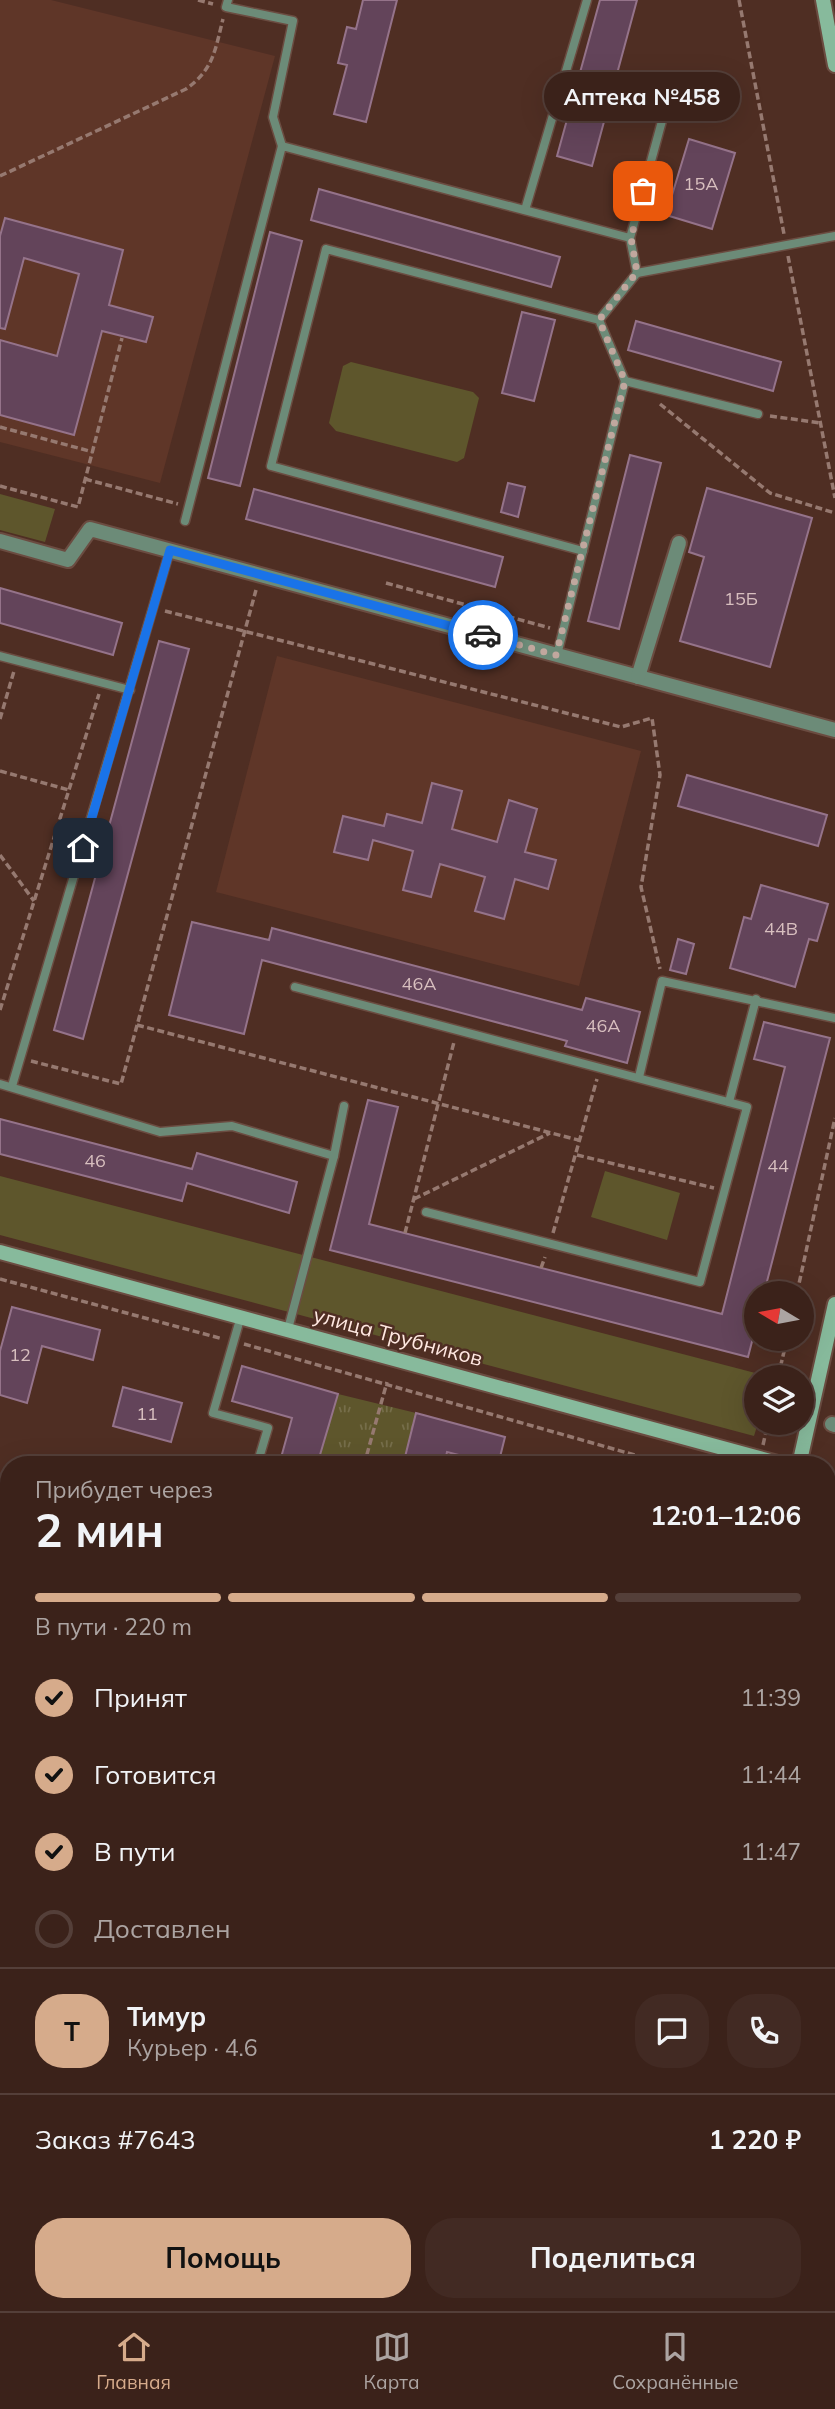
<!DOCTYPE html>
<html lang="ru">
<head>
<meta charset="utf-8">
<style>
	:root { --surface:#3b221a; --page:#422a23; --text:#f1f3f6; --muted:#aca4a2; --line:#543f39; --accent:#d6ab8b }
	body { margin:0; font-family:Mulish,sans-serif; background:var(--page); color:var(--text); height:100vh; display:flex; flex-direction:column; font-size:26px; white-space:nowrap }
	* { box-sizing:border-box; margin:0 }
	p { font-size:23px; color:var(--muted) }
	.icon { flex:none; width:38px; height:38px; fill:none; stroke:currentColor; stroke-width:2; stroke-linecap:round; stroke-linejoin:round }
	.map { position:relative; flex:1; overflow:hidden }
	.sheet { position:absolute; left:0px; top:1456px; width:836px; height:856px; display:flex; flex-direction:column; background:var(--surface); border-radius:28px 28px 0 0; box-shadow:0 7px 28px #0002,0 0 0 2px var(--line) }
	.sheet>* { flex:none }
	.needle { width:46px; rotate:280deg }
	.controls { position:absolute; left:744px; top:1281px; display:grid; gap:14px }
	.controls a { display:grid; place-items:center; width:70px; height:70px; border-radius:50%; background:var(--surface); box-shadow:0 7px 28px #0002,0 0 0 2px var(--line); font-size:35px }
	.pin { position:absolute; display:grid; place-items:center; width:60px; height:60px; color:#fff; margin:-30px; border-radius:14px; box-shadow:0 4px 10px #0006 }
	.courier { position:absolute; display:grid; place-items:center; width:70px; height:70px; margin:-35px; border:5px solid #1a73e8; border-radius:50%; background:#fff; color:#222; box-shadow:0 2px 9px #0007 }
	.bubble { position:absolute; height:49px; border-radius:24px; background:var(--surface); box-shadow:0 7px 28px #0002,0 0 0 2px var(--line); font-size:23px; font-weight:700; line-height:49px; text-align:center }
	.head em { font-style:normal; font-weight:700 }
	.head div { display:flex; flex-direction:column-reverse }
	.head { display:flex; align-items:center; justify-content:space-between; height:119px; padding:0 35px }
	h1 { font-size:46px; font-weight:700; line-height:52px }
	.bar { display:grid; grid-template-columns:repeat(4,1fr); gap:10px 7px; align-content:center; height:84px; padding:0 35px }
	.bar i { height:9px; border-radius:5px; background:var(--line) }
	.bar .selected { background:var(--accent) }
	.bar p { grid-column:span 4 }
	.line { display:flex; align-items:center; gap:18px; padding:0 35px; border-top:2px solid var(--line) }
	.line div { flex:1 }
	.round { display:grid; place-items:center; flex:none; width:74px; height:74px; border-radius:28px; background:var(--page) }
	ol { padding:0 35px; list-style:none }
	li { display:flex; align-items:center; gap:21px; height:77px }
	li p { margin-inline-start:auto }
	li .icon { padding:7px; border-radius:50%; background:var(--accent); color:#111; stroke-width:4 }
	li:last-child { color:var(--muted) }
	li i { width:38px; height:38px; border:4px solid var(--line); border-radius:50% }
	.action { display:flex; gap:14px; margin-top:auto; padding:14px 35px }
	.action a { flex:1; height:80px; border-radius:28px; background:var(--accent); color:#111; font-size:28px; font-weight:700; line-height:80px; text-align:center }
	.action a+a { background:var(--page); color:var(--text) }
	.dock { display:flex; justify-content:space-around; align-items:center; height:98px; border-top:2px solid var(--line); background:var(--surface); font-size:19px; color:var(--muted) }
	.dock a { display:grid; justify-items:center; gap:4px }
	.dock .selected { color:var(--accent) }
	.map>svg:first-child { display:block }
	.built { fill:#5f3628 }
	.green { fill:#5e562c }
	.park { fill:url(#park-tufts) }
	.building { fill:#63445a; stroke:#95738a; stroke-width:2 }
	.lines { fill:none; stroke-linecap:round; stroke-linejoin:round }
	.lane-casing { stroke:#6b4c41; stroke-width:11 }
	.street-casing { stroke:#6b4c41; stroke-width:18 }
	.secondary-casing { stroke:#6b4c41; stroke-width:18 }
	.path { stroke:#967970; stroke-width:3.5; stroke-dasharray:7 3.5; stroke-linecap:butt }
	.lane { stroke:#6c8b78; stroke-width:8 }
	.street { stroke:#6c8b78; stroke-width:14 }
	.secondary { stroke:#87ba9c; stroke-width:14 }
	.done { stroke:#c1a79e; stroke-width:7; stroke-dasharray:0 12.6 }
	.route { stroke:#1a73e8; stroke-width:9 }
	.labels { text-anchor:middle; stroke-width:5; stroke-linejoin:round; paint-order:stroke }
	.number-label { font-size:18px; fill:#d8bfbf }
	.street-label { font-size:21px; fill:#ffe8e1; stroke:#4f2e23 }
</style>
</head>
<body>
<div class="map">
<svg width="835" height="2311" viewBox="0 0 835 2311">
	<defs>
		<pattern id="park-tufts" width="24" height="20" patternUnits="userSpaceOnUse" patternTransform="scale(1.75)"><rect width="24" height="20" fill="#5e562c"/><path d="M3 7l-1-3M5 7V3M7 7l1-3M15 17l-1-3M17 17v-4M19 17l1-3" fill="none" stroke="#766e4a"/></pattern>
	</defs>
	<rect width="100%" height="100%" fill="#4f2e23"/>
	<g class="built">
		<polygon points="0,0 51,0 275,56 160,483 0,442"/>
		<polygon points="277,656 641,751 579,986 216,892"/>
	</g>
	<g class="green">
		<polygon points="351,362 473,392 479,398 464,458 457,462 336,431 329,423 343,366"/>
		<polygon points="0,494 55,509 45,542 0,530"/>
		<polygon points="605,1171 680,1193 667,1240 591,1217"/>
		<polygon points="0,1176 771,1377 756,1377 758,1423 754,1436 0,1235"/>
	</g>
	<polygon class="park" points="338,1394 416,1413 403,1465 317,1465"/>
	<g class="building">
		<polygon points="363,0 397,0 366,122 334,114 347,65 338,63 347,27 356,29"/>
		<polygon points="600,0 637,0 592,166 557,156"/>
		<polygon points="689,139 735,153 712,229 666,215"/>
		<polygon points="319,189 560,257 551,287 311,220"/>
		<polygon points="5,218 123,250 109,305 153,317 146,342 102,331 74,435 0,415 0,340 57,356 79,274 24,258 5,329 0,328 0,236"/>
		<polygon points="270,232 302,241 240,486 208,478"/>
		<polygon points="522,312 555,320 534,401 502,393"/>
		<polygon points="636,321 781,362 773,391 628,350"/>
		<polygon points="630,455 661,463 619,629 588,621"/>
		<polygon points="508,483 525,487 518,517 501,512"/>
		<polygon points="707,488 812,518 770,667 680,641 704,557 689,552"/>
		<polygon points="254,489 503,557 495,587 246,519"/>
		<polygon points="0,588 122,623 113,655 0,623"/>
		<polygon points="159,641 189,649 83,1039 54,1030"/>
		<polygon points="687,775 827,815 818,846 678,806"/>
		<polygon points="432,783 462,791 452,829 497,842 509,800 537,809 525,852 556,860 548,889 515,879 504,919 475,911 485,877 440,864 431,897 403,890 413,851 373,840 368,860 334,852 343,816 384,826 387,814 422,823"/>
		<polygon points="761,885 828,904 817,941 809,939 795,987 730,968 744,917 751,919"/>
		<polygon points="192,922 269,940 272,928 582,1010 586,998 640,1012 627,1063 565,1046 567,1041 262,960 244,1034 169,1015"/>
		<polygon points="678,939 694,944 686,974 670,970"/>
		<polygon points="764,1022 830,1038 764,1293 756,1293 756,1326 748,1357 330,1250 368,1100 398,1107 369,1224 722,1314 785,1067 754,1059"/>
		<polygon points="0,1119 192,1169 197,1153 297,1182 289,1213 187,1183 182,1201 0,1154"/>
		<polygon points="12,1307 100,1330 93,1360 42,1346 27,1403 0,1395 0,1351"/>
		<polygon points="242,1366 338,1394 317,1465 279,1465 292,1418 232,1401"/>
		<polygon points="123,1387 182,1403 171,1442 113,1426"/>
		<polygon points="416,1413 505,1437 498,1465 447,1452 444,1465 403,1465"/>
	</g>
	<g class="lines">
		<g class="lane-casing">
			<g id="lane">
				<polyline points="228,0 226,7 293,21 273,117 282,146"/>
				<polyline points="525,210 587,0"/>
				<polyline points="630,238 662,121"/>
				<polyline points="599,320 637,273 835,236"/>
				<polyline points="185,521 282,146 630,238 637,273"/>
				<polyline points="583,551 271,466 326,249 599,320 625,381"/>
				<polyline points="557,655 625,381 758,414"/>
				<polyline points="0,656 130,690"/>
				<polyline points="295,987 747,1107 700,1282 426,1212"/>
				<polyline points="639,1077 662,981 835,1018"/>
				<polyline points="0,1084 160,1132 232,1126 334,1156"/>
				<polyline points="12,1086 170,550"/>
				<polyline points="729,1102 756,999"/>
				<polyline points="241,1316 213,1413 268,1428 257,1465"/>
				<polyline points="288,1329 334,1156 344,1106"/>
				<polyline points="0,1825 9,1827"/>
				<polyline points="0,1921 9,1923"/>
				<polyline points="0,2146 9,2115"/>
				<polyline points="0,2296 9,2299"/>
				<polyline points="24,2303 53,2311"/>
				<polyline points="338,2303 367,2311"/>
				<polyline points="546,2303 570,2310"/>
				<polyline points="417,2311 420,2303"/>
				<polyline points="476,2311 478,2303"/>
			</g>
		</g>
		<g class="street-casing">
			<g id="street">
				<polyline points="0,541 68,560 90,529 835,730"/>
				<polyline points="638,677 679,543"/>
				<polyline points="832,1424 835,1425"/>
				<polyline points="828,1754 835,1756"/>
				<polyline points="828,2016 835,2018"/>
				<polyline points="828,2294 835,2296"/>
			</g>
		</g>
		<g class="secondary-casing">
			<g id="secondary">
				<polyline points="823,0 835,65"/>
				<polyline points="0,1252 785,1465"/>
				<polyline points="799,1465 835,1304"/>
				<polyline points="828,1480 835,1483"/>
				<polyline points="0,2064 9,2066"/>
				<polyline points="570,2311 572,2303"/>
			</g>
		</g>
		<g class="path">
			<polyline points="198,0 213,4"/>
			<polyline points="739,0 784,234"/>
			<path d="M0,176L186,89C214,69 215,50 223,19"/>
			<polyline points="788,256 835,498"/>
			<polyline points="660,404 770,493 835,513"/>
			<polyline points="770,416 821,423"/>
			<polyline points="0,427 93,452"/>
			<polyline points="85,479 178,504"/>
			<polyline points="0,486 78,507 122,338"/>
			<polyline points="386,583 550,628"/>
			<polyline points="165,611 621,727 652,718 660,775 641,887 660,969"/>
			<polyline points="0,719 14,671"/>
			<polyline points="0,771 69,790"/>
			<polyline points="0,855 34,901"/>
			<polyline points="0,1010 99,694"/>
			<polyline points="137,1025 582,1141"/>
			<polyline points="31,1061 121,1084 256,590"/>
			<polyline points="577,1155 714,1188"/>
			<polyline points="414,1199 550,1133"/>
			<polyline points="405,1233 454,1042"/>
			<polyline points="553,1233 597,1079"/>
			<polyline points="541,1268 545,1257"/>
			<polyline points="0,1279 223,1339"/>
			<polyline points="797,1293 835,1118"/>
			<polyline points="244,1344 670,1465"/>
			<polyline points="778,1377 787,1339"/>
			<polyline points="763,1445 768,1423"/>
			<polyline points="364,1465 387,1382"/>
			<polyline points="828,1511 835,1512"/>
			<polyline points="0,2041 9,2044"/>
			<polyline points="0,2089 9,2091"/>
		</g>
		<use href="#lane" class="lane"/>
		<use href="#street" class="street"/>
		<use href="#secondary" class="secondary"/>
	</g>
	<g class="lines">
		<polyline class="done" points="483,635 556,655 625,381 599,320 637,272 631,238 643,191"/>
		<polyline class="route" points="83,848 170,550 483,635"/>
	</g>
	<g class="labels">
		<g class="number-label">
			<text x="701" y="190">15А</text>
			<text x="741" y="605">15Б</text>
			<text x="781" y="935">44В</text>
			<text x="419" y="990">46А</text>
			<text x="603" y="1032">46А</text>
			<text x="95" y="1167">46</text>
			<text x="778" y="1172">44</text>
			<text x="20" y="1361">12</text>
			<text x="147" y="1420">11</text>
		</g>
		<g class="street-label">
			<text transform="translate(398 1337) rotate(15)" y="7">улица Трубников</text>
		</g>
	</g>
</svg>
<div class="controls">
<a><svg class="needle" viewBox="-14 -14 28 28"><path d="M0-13l5 13h-10z" fill="#e53935"/><path d="M0 13l5-13h-10z" fill="#aca4a2"/></svg></a>
<a><svg class="icon" aria-label="layers" viewBox="0 0 24 24"><path d="M12 4l9 5-9 5-9-5zM3 14l9 5 9-5"/></svg></a>
</div>
<div class="pin" style="left:643px;top:191px;background:#ea580c"><svg class="icon" aria-label="bag" viewBox="0 0 24 24"><path d="M5 8h14l-1 12H6zM9 8a3 3 0 0 1 6 0"/></svg></div>
<div class="pin" style="left:83px;top:848px;background:#1f2937"><svg class="icon" aria-label="home" viewBox="0 0 24 24"><path d="M3 11l9-7 9 7M6 9v11h12V9"/></svg></div>
<div class="courier" style="left:483px;top:635px"><svg class="icon" aria-label="car" viewBox="0 0 24 24"><path d="M5 17H2v-5l4-1 3-4h7l3 4 3 1v5h-3M9 17h6M6 11h13"/><circle cx="7" cy="17" r="2"/><circle cx="17" cy="17" r="2"/></svg></div>
<div class="bubble" style="left:544px;top:72px;width:196px">Аптека №458</div>
<section class="sheet">
<div class="head"><div><h1>2 мин</h1><p>Прибудет через</p></div><em>12:01–12:06</em></div>
<div class="bar"><i class="selected"></i><i class="selected"></i><i class="selected"></i><i></i><p>В пути · 220 m</p></div>
<ol>
<li><svg class="icon" aria-label="check" viewBox="0 0 24 24"><path d="M5 12l5 5 9-10"/></svg>Принят<p>11:39</p></li>
<li><svg class="icon" aria-label="check" viewBox="0 0 24 24"><path d="M5 12l5 5 9-10"/></svg>Готовится<p>11:44</p></li>
<li><svg class="icon" aria-label="check" viewBox="0 0 24 24"><path d="M5 12l5 5 9-10"/></svg>В пути<p>11:47</p></li>
<li><i></i>Доставлен</li>
</ol>
<div class="line" style="height:126px"><b class="round" style="background:var(--accent);color:#111">Т</b><div><b>Тимур</b><p>Курьер · 4.6</p></div><a class="round"><svg class="icon" aria-label="chat" viewBox="0 0 24 24"><path d="M4 5h16v11H9l-5 4z"/></svg></a><a class="round"><svg class="icon" aria-label="phone" viewBox="0 0 24 24"><path d="M5 4h4l2 5-3 2q2 4 5 5l2-3 5 2v4C11 20 4 13 5 4z"/></svg></a></div>
<div class="line" style="height:91px"><div>Заказ #7643</div><b>1 220 ₽</b></div>
<div class="action"><a>Помощь</a><a>Поделиться</a></div>
</section>
</div>
<nav class="dock">
<a class="selected"><svg class="icon" aria-label="home" viewBox="0 0 24 24"><path d="M3 11l9-7 9 7M6 9v11h12V9"/></svg>Главная</a>
<a><svg class="icon" aria-label="map" viewBox="0 0 24 24"><path d="M3 6l6-2 6 2 6-2v14l-6 2-6-2-6 2zM9 4v14M15 6v14"/></svg>Карта</a>
<a><svg class="icon" aria-label="saved" viewBox="0 0 24 24"><path d="M7 4h10v16l-5-4-5 4z"/></svg>Сохранённые</a>
</nav>
</body>
</html>
